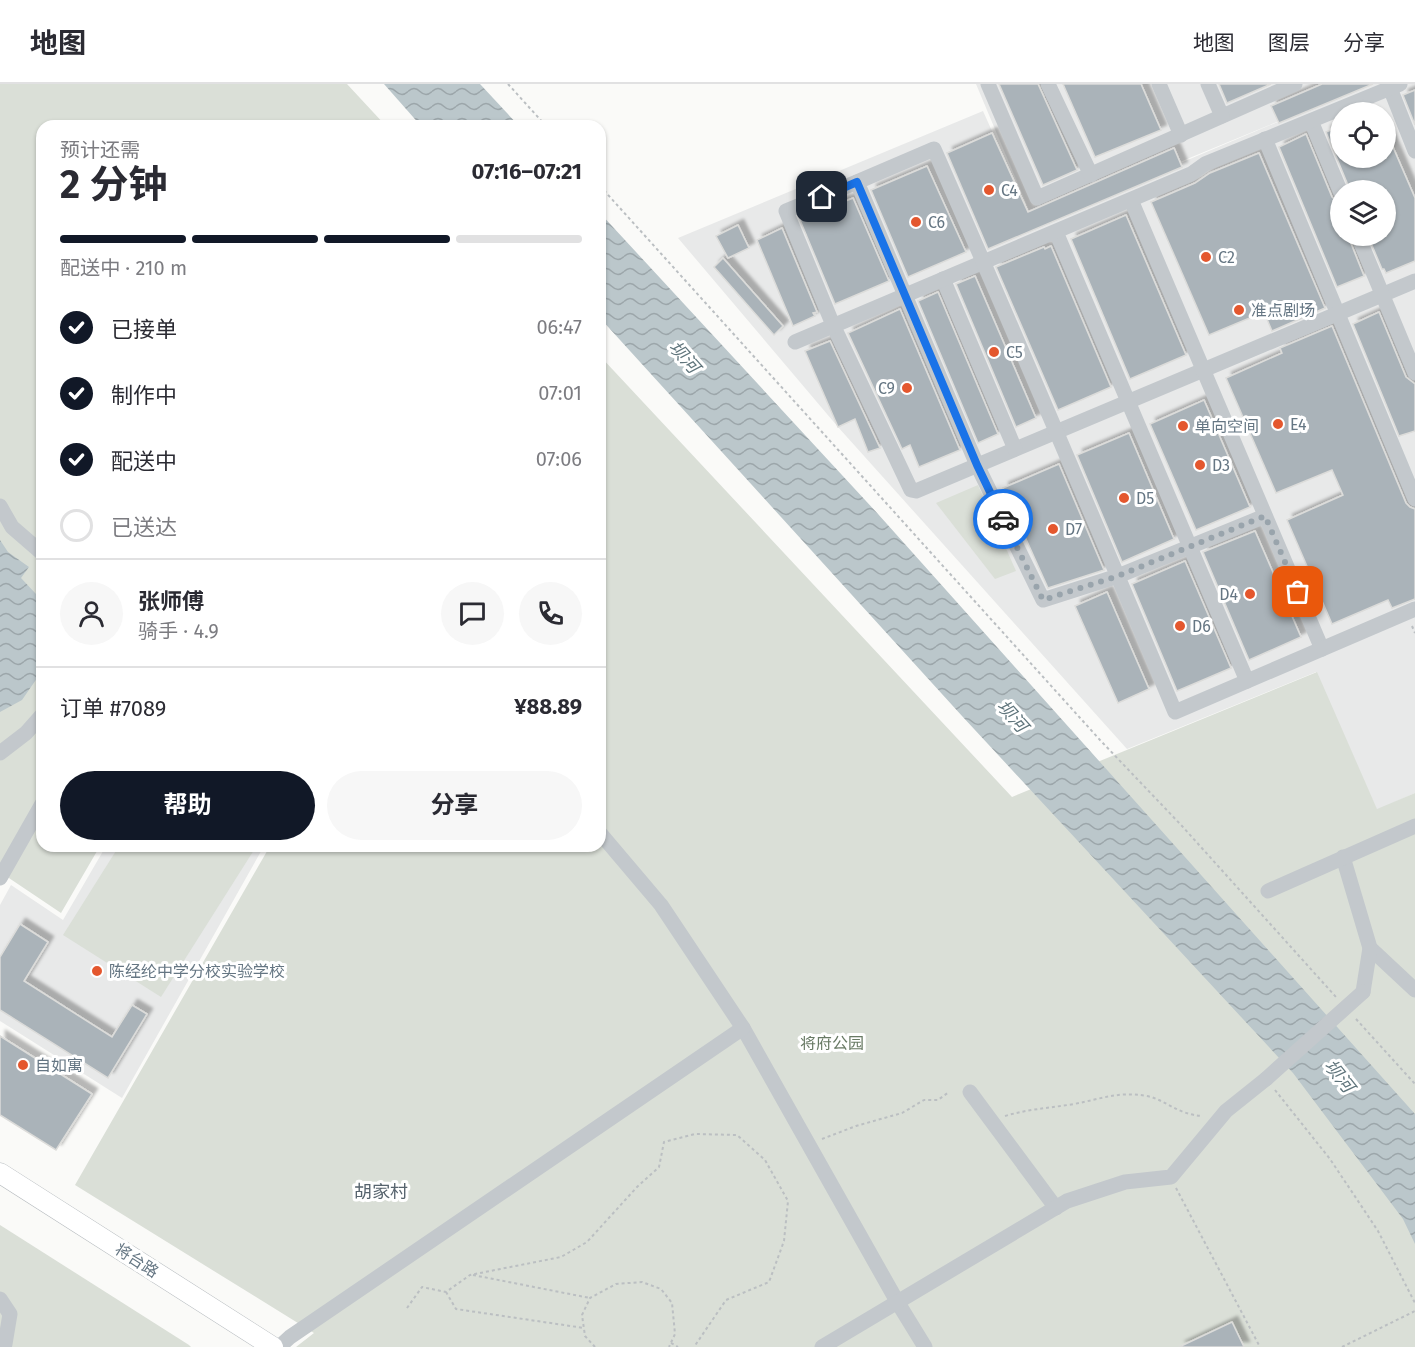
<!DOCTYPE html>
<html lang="zh">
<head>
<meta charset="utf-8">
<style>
	:root { --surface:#fff; --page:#f7f7f7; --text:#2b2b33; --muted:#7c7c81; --line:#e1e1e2; --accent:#111827 }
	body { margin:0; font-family:"Fira Sans","Noto Sans SC",sans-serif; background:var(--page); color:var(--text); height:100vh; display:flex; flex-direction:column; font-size:22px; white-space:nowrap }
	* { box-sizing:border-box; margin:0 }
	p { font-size:20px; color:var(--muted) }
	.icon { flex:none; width:33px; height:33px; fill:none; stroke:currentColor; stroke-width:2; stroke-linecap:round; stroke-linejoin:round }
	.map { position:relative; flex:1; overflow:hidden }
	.side { position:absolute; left:36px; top:36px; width:570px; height:732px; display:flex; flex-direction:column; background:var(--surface); border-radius:18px; box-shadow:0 2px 4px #0004 }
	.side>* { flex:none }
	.fabs { position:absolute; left:1330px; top:18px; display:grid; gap:12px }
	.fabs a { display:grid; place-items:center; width:66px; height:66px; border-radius:50%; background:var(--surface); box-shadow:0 2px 4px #0004; font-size:30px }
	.pin { position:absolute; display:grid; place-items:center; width:51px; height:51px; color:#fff; margin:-26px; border-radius:12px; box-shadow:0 3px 9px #0006 }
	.courier { position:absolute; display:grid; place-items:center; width:60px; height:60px; margin:-30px; border:4px solid #1a73e8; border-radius:50%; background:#fff; color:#222; box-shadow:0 2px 8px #0007 }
	.head em { font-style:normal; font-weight:700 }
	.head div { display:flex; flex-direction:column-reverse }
	.head { display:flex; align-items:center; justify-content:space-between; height:102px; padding:0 24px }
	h1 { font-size:39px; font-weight:700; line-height:45px }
	.bar { display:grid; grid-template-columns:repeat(4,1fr); gap:9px 6px; align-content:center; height:72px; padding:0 24px }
	.bar i { height:8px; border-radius:4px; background:var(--line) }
	.bar .active { background:var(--accent) }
	.bar p { grid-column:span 4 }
	.line { display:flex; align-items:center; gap:15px; padding:0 24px; border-top:2px solid var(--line) }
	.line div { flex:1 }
	.round { display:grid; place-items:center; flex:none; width:63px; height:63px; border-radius:32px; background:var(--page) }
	ol { padding:0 24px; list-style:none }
	li { display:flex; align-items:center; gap:18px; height:66px }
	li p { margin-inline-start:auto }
	li .icon { padding:6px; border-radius:50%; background:var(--accent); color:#fff; stroke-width:4 }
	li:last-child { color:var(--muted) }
	li i { width:33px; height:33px; border:3px solid var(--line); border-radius:50% }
	.primary-button { display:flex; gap:12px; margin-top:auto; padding:12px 24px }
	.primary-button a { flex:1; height:69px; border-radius:36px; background:var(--accent); color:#fff; font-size:24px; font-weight:700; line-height:69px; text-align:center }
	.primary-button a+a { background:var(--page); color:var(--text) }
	header { display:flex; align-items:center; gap:36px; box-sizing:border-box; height:84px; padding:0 30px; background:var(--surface); border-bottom:2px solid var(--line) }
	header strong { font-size:28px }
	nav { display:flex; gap:33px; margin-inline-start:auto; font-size:21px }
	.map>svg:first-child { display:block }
	.built { fill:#e8e9e9; fill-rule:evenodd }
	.park { fill:#dadfd7 }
	.water { fill:url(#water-waves) }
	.building { fill:#aab3b9; stroke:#dcdcda; stroke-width:1.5; filter:url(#shadow) }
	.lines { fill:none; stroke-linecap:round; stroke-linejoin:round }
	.major-casing { stroke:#b5babe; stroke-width:21 }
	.path { stroke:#bbbfc2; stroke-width:2; stroke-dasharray:3 3; stroke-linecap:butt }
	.minor { stroke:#c3c8cc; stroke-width:15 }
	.major { stroke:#fff; stroke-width:20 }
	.minor-bridge { stroke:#c3c8cc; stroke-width:15 }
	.done { stroke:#99a4ac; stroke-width:6; stroke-dasharray:0 10.8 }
	.route { stroke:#1a73e8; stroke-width:8 }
	.poi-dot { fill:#e4572e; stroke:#fff; stroke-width:2 }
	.labels { text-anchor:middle; stroke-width:6; stroke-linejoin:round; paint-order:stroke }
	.poi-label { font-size:16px; fill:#657683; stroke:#fff; text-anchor:start }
	.park-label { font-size:16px; fill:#687a64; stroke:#fff }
	.street-label { font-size:16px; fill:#657683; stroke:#fff }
	.water-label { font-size:18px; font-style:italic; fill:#60757c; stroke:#fff }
	.neighbourhood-label { font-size:18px; fill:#57646e; stroke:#fff }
</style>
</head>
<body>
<header>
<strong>地图</strong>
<nav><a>地图</a><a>图层</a><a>分享</a></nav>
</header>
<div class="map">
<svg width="1415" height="1263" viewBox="0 0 1415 1263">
	<defs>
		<pattern id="water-waves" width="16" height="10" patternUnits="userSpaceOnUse" patternTransform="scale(1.5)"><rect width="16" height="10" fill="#bbc7cb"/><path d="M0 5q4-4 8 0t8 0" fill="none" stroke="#9ca6aa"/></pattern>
		<filter id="shadow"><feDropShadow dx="5.5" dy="-5.5" stdDeviation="1.5" flood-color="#0004"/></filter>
	</defs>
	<rect width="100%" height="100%" fill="#fafaf8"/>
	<g class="built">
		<path d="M976,0H1415V709L1377,726L1316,588L1127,665L838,343L678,154L983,27L1034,141L1313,23L1034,138ZM1341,28H1386V74H1341ZM1341,106H1386V152H1341Z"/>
		<polygon points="106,762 264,762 122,1014 0,937 0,821 11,801 63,836"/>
	</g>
	<g class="park">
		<polygon points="0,0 347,0 386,42 42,42 42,762 100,762 61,829 0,788"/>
		<polygon points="600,272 1012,713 1317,588 1377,725 1415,709 1415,1263 296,1263 314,1249 75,1101 270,762 600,762"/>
		<polygon points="978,401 1016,487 995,495 936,419"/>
		<polygon points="119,762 248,762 254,766 161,913 63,851"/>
		<polygon points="0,1141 189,1261 191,1263 0,1263"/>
	</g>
	<g class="water">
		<polygon points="384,0 480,0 519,42 421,42"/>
		<polygon points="600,129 878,430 1415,1030 1415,1160 1403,1135 1293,989 962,632 600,234"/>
		<polygon points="0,456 8,468 29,483 21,494 36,510 42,512 42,587 22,616 0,628"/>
	</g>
	<g class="building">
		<polygon points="999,0 1038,0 1077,86 1043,101"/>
		<polygon points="1063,0 1141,0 1161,46 1095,73"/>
		<polygon points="1219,0 1271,0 1227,19"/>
		<polygon points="1322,0 1373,0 1279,39 1271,22"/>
		<polygon points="1415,6 1415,41 1403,11"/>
		<polygon points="1341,42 1341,74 1386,74 1386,47 1415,114 1415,177 1386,189 1384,185 1382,185 1368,152 1386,152 1386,106 1350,106 1326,48"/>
		<polygon points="992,49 1028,128 1174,64 1182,83 988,165 947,69"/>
		<polygon points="1306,50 1332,113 1341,121 1341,152 1348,152 1364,192 1337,203 1279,63"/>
		<polygon points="1259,69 1325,224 1272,247 1264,228 1209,251 1151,118 1195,99 1210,89"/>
		<polygon points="927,82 966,168 908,193 871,106"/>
		<polygon points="853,114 889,197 835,220 800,136"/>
		<polygon points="1126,131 1186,271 1130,295 1071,155"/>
		<polygon points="738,141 749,164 728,174 716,152"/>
		<polygon points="782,144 817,228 813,229 815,232 793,242 757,156"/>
		<polygon points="1051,162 1111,303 1058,326 996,183 1044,163 1045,165"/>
		<polygon points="723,174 783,242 774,251 714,183"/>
		<polygon points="975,192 1036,334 1016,343 956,200"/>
		<polygon points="938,208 998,350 978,359 918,217"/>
		<polygon points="900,225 960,366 919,383 910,361 902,365 848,249"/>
		<polygon points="1379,228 1406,293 1415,300 1415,347 1399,352 1353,240"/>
		<polygon points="1332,242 1406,419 1410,423 1415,425 1415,515 1392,524 1388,516 1332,540 1287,436 1343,411 1332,386 1276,409 1226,294 1282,269 1280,264"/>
		<polygon points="830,257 880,364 868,368 855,335 838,343 805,267"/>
		<polygon points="1204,316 1250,423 1196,446 1150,340"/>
		<polygon points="1129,349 1174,455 1122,478 1077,371"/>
		<polygon points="1059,380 1104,486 1048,504 1003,404"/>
		<polygon points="1255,447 1301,553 1249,576 1203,468"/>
		<polygon points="1185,477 1231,584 1177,607 1132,500"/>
		<polygon points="1107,508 1149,605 1118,619 1075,522"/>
		<polygon points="20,840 48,858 24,897 112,953 132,921 147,930 108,994 0,926 0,873"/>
		<polygon points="0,952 92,1010 56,1066 0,1031"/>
		<polygon points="1232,1238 1244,1263 1179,1263"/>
	</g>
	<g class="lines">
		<g class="major-casing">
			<polyline id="major" points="0,1089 273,1263"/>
		</g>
		<g class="path">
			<polyline points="508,0 546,42"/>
			<polyline points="600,102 1100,656 1182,742 1336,913"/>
			<polyline points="1412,542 1415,549"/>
			<polyline points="1356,935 1415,1000"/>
			<polyline points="1275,1006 1330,1075 1378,1147 1415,1219"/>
			<path d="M1005,1032C1028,1025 1050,1024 1074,1020C1101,1015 1118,1007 1147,1012C1166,1016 1178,1031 1203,1032"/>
			<polyline points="822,1055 856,1042 902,1029 924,1016 938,1016 949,1008"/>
			<polyline points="1176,1104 1260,1263"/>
			<polyline points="473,1191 590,1214"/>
			<polyline points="446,1208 456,1225 584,1244"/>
			<polyline points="407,1224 422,1203 446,1208 470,1191 561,1173 587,1158 637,1103 659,1083 664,1058 695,1050 737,1051 765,1076 788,1117 784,1157 769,1198 726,1216 694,1263"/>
			<polyline points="671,1259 678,1263"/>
			<polyline points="595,1263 585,1252 582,1231 590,1214 616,1200 642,1198 661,1205 672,1219 675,1250 669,1263"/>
			<polyline points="1342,1263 1415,1227"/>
		</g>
		<g class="minor">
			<polyline points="988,0 1037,114 1295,0"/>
			<polyline points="1048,0 1091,91"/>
			<polyline points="1159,0 1181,51"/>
			<polyline points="1208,0 1222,32"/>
			<polyline points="1390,4 1415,67"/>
			<polyline points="1311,37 1341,109"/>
			<polyline points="1265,55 1415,415"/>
			<polyline points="857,98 786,127 833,241 911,406 916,407 1415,197"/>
			<polyline points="1131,116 1322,565"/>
			<polyline points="1056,148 1247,597"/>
			<polyline points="1358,152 1415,289"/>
			<polyline points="943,195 1015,365"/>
			<polyline points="795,258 1191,90 1205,80 1400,0"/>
			<polyline points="0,422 12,443 42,469"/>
			<path d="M1265,432L1118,492L1043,516L977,381L857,98L934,65C1016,252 1096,440 1175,628L1415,525"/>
			<polyline points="0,669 26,649 42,631"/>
			<polyline points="600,749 661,821 743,944 898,1219 925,1263"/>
			<polyline points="1343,773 1370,864 1415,906"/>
			<polyline points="0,794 42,720"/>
			<polyline points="1268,807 1415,742"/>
			<polyline points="1363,908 1370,864"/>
			<polyline points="970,1008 1056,1124"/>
			<polyline points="0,1215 10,1230 5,1260 3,1263"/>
			<polyline points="279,1263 290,1253 743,944"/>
			<polyline points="822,1263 1067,1117 1125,1098 1171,1093 1226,1027 1266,995"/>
		</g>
		<use href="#major" class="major"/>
		<polyline class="minor-bridge" points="1266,995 1363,908"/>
	</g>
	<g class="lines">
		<polyline class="done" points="1003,435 1043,516 1118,492 1265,432 1298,508"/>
		<polyline class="route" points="822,113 857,98 977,381 1003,435"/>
	</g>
	<g class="poi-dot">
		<circle cx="989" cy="106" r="6"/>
		<circle cx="916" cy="138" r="6"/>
		<circle cx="1206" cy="173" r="6"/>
		<circle cx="1239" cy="226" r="6"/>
		<circle cx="994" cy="268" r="6"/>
		<circle cx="907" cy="304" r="6"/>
		<circle cx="1278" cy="340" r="6"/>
		<circle cx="1183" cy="342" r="6"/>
		<circle cx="1200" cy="381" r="6"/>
		<circle cx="1124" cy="414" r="6"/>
		<circle cx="1053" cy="445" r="6"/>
		<circle cx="1250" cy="510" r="6"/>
		<circle cx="1180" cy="542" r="6"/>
		<circle cx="97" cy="887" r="6"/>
		<circle cx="23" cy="981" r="6"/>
	</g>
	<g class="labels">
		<g class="poi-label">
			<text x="1001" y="112">C4</text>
			<text x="928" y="144">C6</text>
			<text x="1218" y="179">C2</text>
			<text x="1251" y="232">准点剧场</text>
			<text x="1006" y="274">C5</text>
			<text x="895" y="310" text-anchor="end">C9</text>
			<text x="1290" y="346">E4</text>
			<text x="1195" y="348">单向空间</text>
			<text x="1212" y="387">D3</text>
			<text x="1136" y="420">D5</text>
			<text x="1065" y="451">D7</text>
			<text x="1238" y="516" text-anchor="end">D4</text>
			<text x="1192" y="548">D6</text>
			<text x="109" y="893">陈经纶中学分校实验学校</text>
			<text x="35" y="987">自如寓</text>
		</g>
		<g class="park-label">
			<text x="832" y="965">将府公园</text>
		</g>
		<g class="street-label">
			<text transform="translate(137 1176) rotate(33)" y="6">将台路</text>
		</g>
		<g class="water-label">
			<text transform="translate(684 273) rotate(48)" y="6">坝河</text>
			<text transform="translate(1012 632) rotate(48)" y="6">坝河</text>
			<text transform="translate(1339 992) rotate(51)" y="6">坝河</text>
		</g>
		<g class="neighbourhood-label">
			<text x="381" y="1114">胡家村</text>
		</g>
	</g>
</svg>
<div class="fabs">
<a><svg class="icon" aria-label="locate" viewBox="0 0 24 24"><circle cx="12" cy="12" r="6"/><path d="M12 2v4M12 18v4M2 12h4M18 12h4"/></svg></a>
<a><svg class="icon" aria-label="layers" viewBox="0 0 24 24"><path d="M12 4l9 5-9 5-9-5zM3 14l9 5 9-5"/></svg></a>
</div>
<div class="pin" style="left:1298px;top:508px;background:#ea580c"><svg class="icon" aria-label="bag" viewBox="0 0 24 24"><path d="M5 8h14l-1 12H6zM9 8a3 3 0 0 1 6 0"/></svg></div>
<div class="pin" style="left:822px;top:113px;background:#1f2937"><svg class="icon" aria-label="home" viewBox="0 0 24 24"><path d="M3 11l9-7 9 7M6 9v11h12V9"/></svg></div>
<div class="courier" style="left:1003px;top:435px"><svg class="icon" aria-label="car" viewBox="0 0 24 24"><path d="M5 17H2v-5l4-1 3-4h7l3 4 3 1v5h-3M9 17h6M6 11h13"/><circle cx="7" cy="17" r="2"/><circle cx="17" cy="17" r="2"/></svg></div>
<section class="side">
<div class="head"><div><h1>2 分钟</h1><p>预计还需</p></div><em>07:16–07:21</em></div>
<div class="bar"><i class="active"></i><i class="active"></i><i class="active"></i><i></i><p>配送中 · 210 m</p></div>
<ol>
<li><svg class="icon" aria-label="check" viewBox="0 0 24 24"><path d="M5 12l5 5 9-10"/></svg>已接单<p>06:47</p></li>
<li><svg class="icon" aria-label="check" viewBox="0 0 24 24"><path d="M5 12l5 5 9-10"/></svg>制作中<p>07:01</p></li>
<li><svg class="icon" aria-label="check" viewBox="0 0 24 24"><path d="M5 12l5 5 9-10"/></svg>配送中<p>07:06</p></li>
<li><i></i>已送达</li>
</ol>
<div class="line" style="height:108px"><a class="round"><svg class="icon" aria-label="person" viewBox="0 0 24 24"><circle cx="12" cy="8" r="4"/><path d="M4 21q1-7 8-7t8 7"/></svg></a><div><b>张师傅</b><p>骑手 · 4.9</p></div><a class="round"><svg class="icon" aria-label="chat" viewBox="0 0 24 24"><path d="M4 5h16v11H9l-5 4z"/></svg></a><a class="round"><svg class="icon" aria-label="phone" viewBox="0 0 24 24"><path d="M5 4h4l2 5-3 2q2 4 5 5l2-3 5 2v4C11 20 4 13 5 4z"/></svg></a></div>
<div class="line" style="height:78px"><div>订单 #7089</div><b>¥88.89</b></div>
<div class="primary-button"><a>帮助</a><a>分享</a></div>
</section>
</div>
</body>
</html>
